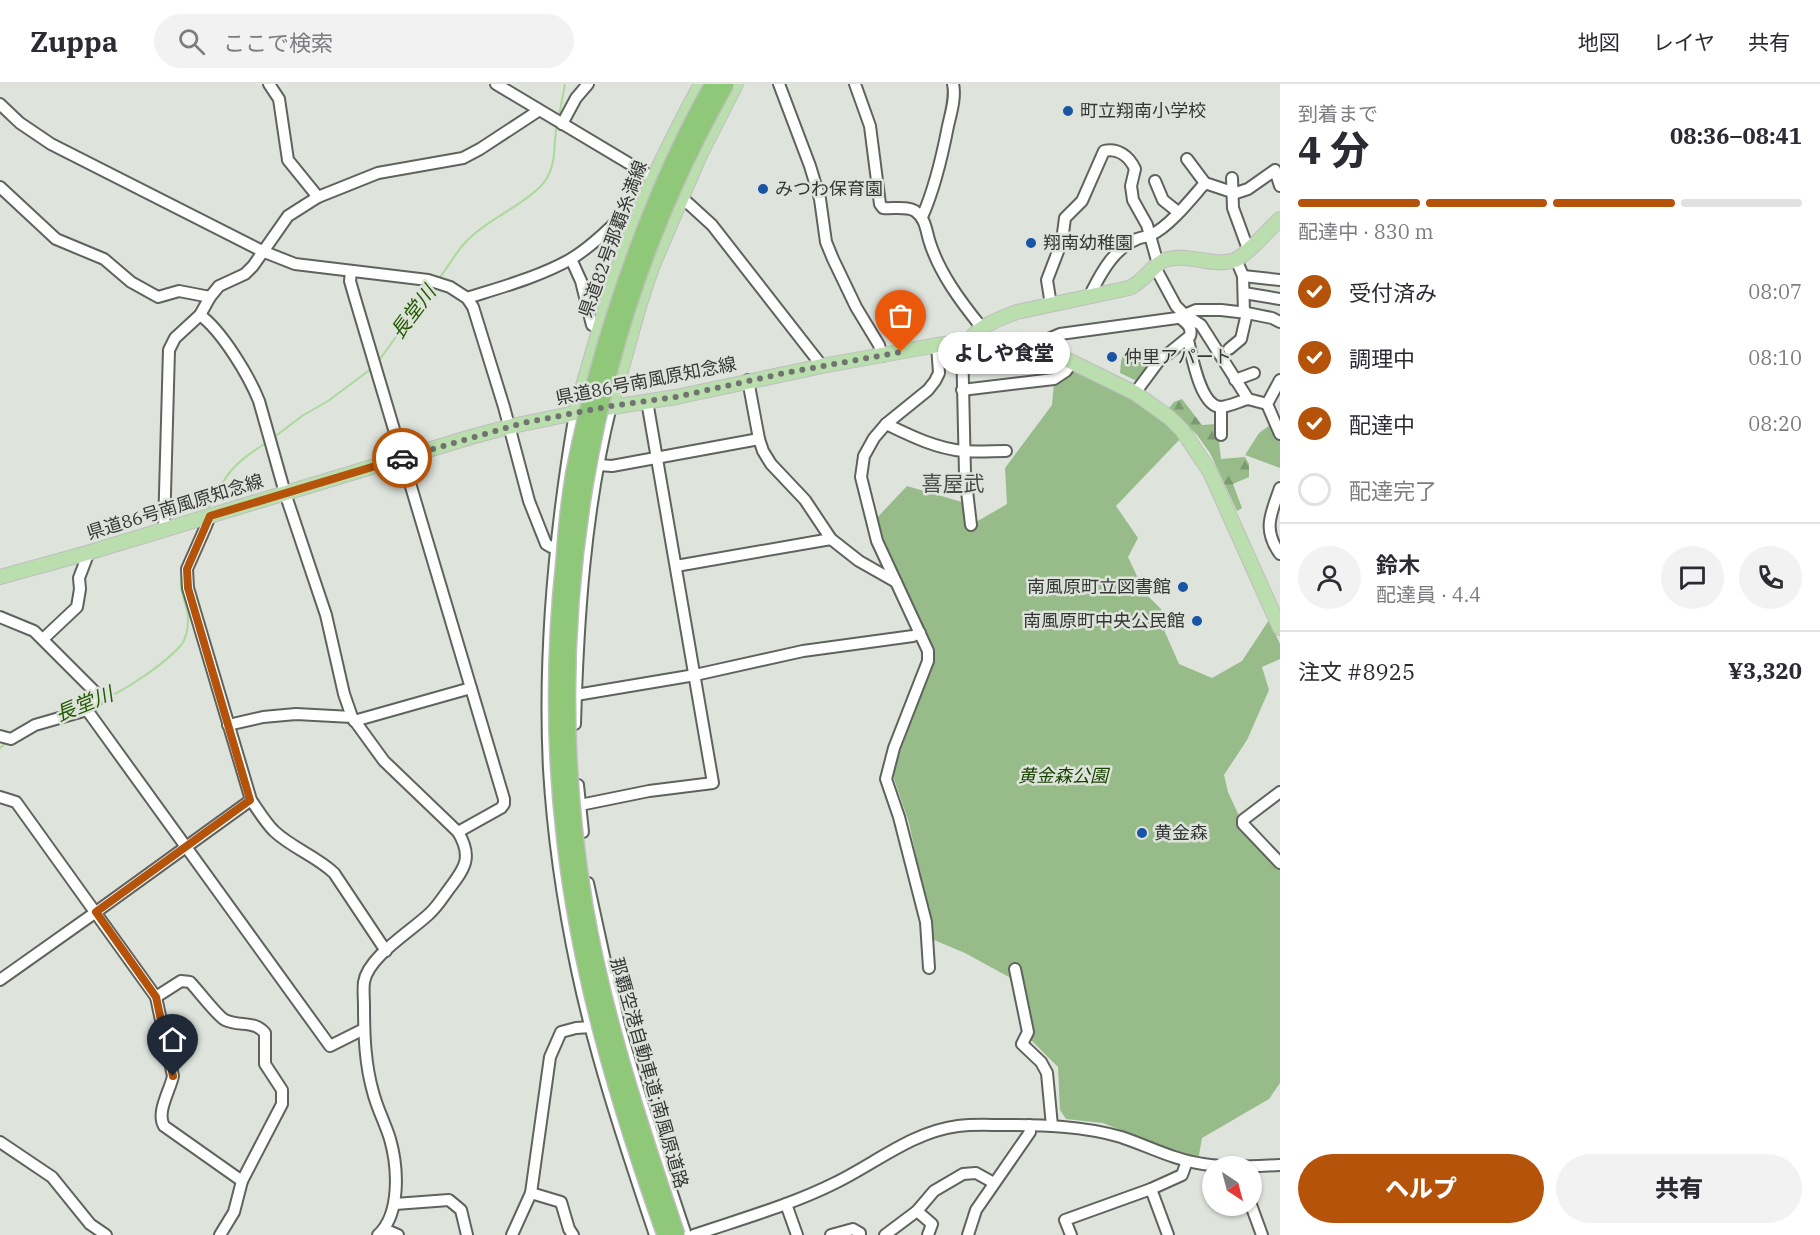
<!DOCTYPE html>
<html lang="ja">
<head>
<meta charset="utf-8">
<style>
	:root { --surface:#fff; --page:#f2f2f3; --text:#2b2b33; --muted:#7c7c81; --line:#e1e1e2; --accent:#b45309 }
	body { margin:0; font-family:"IBM Plex Serif","Noto Sans JP",serif; background:var(--page); color:var(--text); height:100vh; display:flex; flex-direction:column; font-size:22px; white-space:nowrap }
	* { box-sizing:border-box; margin:0 }
	p { font-size:20px; color:var(--muted) }
	.icon { flex:none; width:33px; height:33px; fill:none; stroke:currentColor; stroke-width:2; stroke-linecap:round; stroke-linejoin:round }
	.map { position:relative; flex:1; overflow:hidden }
	.details { display:flex; flex-direction:column; background:var(--surface); width:540px }
	.details>* { flex:none }
	.needle { width:39px; rotate:144deg }
	.buttons { position:absolute; left:1202px; top:1072px; display:grid; gap:12px }
	.buttons a { display:grid; place-items:center; width:60px; height:60px; border-radius:50%; background:var(--surface); box-shadow:0 2px 4px #0004; font-size:30px }
	.pin { position:absolute; display:grid; place-items:center; width:51px; height:51px; color:#fff; margin:-62px -26px; border-radius:50% 50% 50% 0; rotate:-45deg; box-shadow:0 0 6px #0007 }
	.pin .icon { rotate:45deg }
	.courier { position:absolute; display:grid; place-items:center; width:60px; height:60px; margin:-30px; border:4px solid #b45309; border-radius:50%; background:#fff; color:#222; box-shadow:0 2px 8px #0007 }
	.bubble { position:absolute; height:42px; border-radius:21px; background:var(--surface); box-shadow:0 2px 4px #0004; font-size:20px; font-weight:800; line-height:42px; text-align:center }
	.head em { font-style:normal; font-weight:800 }
	.head div { display:flex; flex-direction:column-reverse }
	.head { display:flex; align-items:center; justify-content:space-between; height:102px; padding:0 18px }
	h1 { font-size:39px; font-weight:800; line-height:45px }
	.bar { display:grid; grid-template-columns:repeat(4,1fr); gap:9px 6px; align-content:center; height:72px; padding:0 18px }
	.bar i { height:8px; border-radius:4px; background:var(--line) }
	.bar .active { background:var(--accent) }
	.bar p { grid-column:span 4 }
	.line { display:flex; align-items:center; gap:15px; padding:0 18px; border-top:2px solid var(--line) }
	.line div { flex:1 }
	.round { display:grid; place-items:center; flex:none; width:63px; height:63px; border-radius:32px; background:var(--page) }
	ol { padding:0 18px; list-style:none }
	li { display:flex; align-items:center; gap:18px; height:66px }
	li p { margin-inline-start:auto }
	li .icon { padding:6px; border-radius:50%; background:var(--accent); color:#fff; stroke-width:4 }
	li:last-child { color:var(--muted) }
	li i { width:33px; height:33px; border:3px solid var(--line); border-radius:50% }
	.cta { display:flex; gap:12px; margin-top:auto; padding:12px 18px }
	.cta a { flex:1; height:69px; border-radius:36px; background:var(--accent); color:#fff; font-size:24px; font-weight:800; line-height:69px; text-align:center }
	.cta a+a { background:var(--page); color:var(--text) }
	header { display:flex; align-items:center; gap:36px; box-sizing:border-box; height:84px; padding:0 30px; background:var(--surface); border-bottom:2px solid var(--line) }
	header strong { font-size:28px }
	nav { display:flex; gap:33px; margin-inline-start:auto; font-size:21px }
	.search { width:420px; height:54px; background:var(--page); display:flex; align-items:center; gap:15px; box-sizing:border-box; padding:0 21px; border-radius:33px; color:var(--muted); font-size:22px }
	main { display:flex; flex:1; min-height:0 }
	.map>svg:first-child { display:block }
	.green { fill:#97bc8a }
	.forest { fill:url(#forest-firs) }
	.lines { fill:none; stroke-linecap:round; stroke-linejoin:round }
	.stream { stroke:#abd99a; stroke-width:2 }
	.minor-casing { stroke:#5f635d; stroke-width:14 }
	.major-casing { stroke:#bebfbe; stroke-width:16 }
	.minor { stroke:#fff; stroke-width:10 }
	.major { stroke:#bbdeae; stroke-width:14 }
	.highway-bridge-casing { stroke:#bebfbe; stroke-width:18; stroke-linecap:butt }
	.highway-bridge { stroke:#8ec878; stroke-width:15 }
	.done { stroke:#70736f; stroke-width:6; stroke-dasharray:0 10.8 }
	.route { stroke:#b45309; stroke-width:8 }
	.poi-dot { fill:#1954a5; stroke:#dee3dc; stroke-width:2 }
	.labels { text-anchor:middle; stroke-width:5; stroke-linejoin:round; paint-order:stroke }
	.poi-label { font-size:18px; fill:#353735; stroke:#dee3dc; text-anchor:start }
	.street-label { font-size:18px; fill:#353735; stroke:#dee3dc }
	.park-label { font-size:18px; font-style:italic; fill:#184200; stroke:#dee3dc }
	.water-label { font-size:20px; font-style:italic; fill:#225a00; stroke:#dee3dc }
	.quarter-label { font-size:21px; fill:#4a4e49; stroke:#dee3dc }
</style>
</head>
<body>
<header>
<strong>Zuppa</strong>
<div class="search"><svg class="icon" aria-label="search" viewBox="0 0 24 24"><circle cx="10" cy="10" r="6"/><path d="M15 15l6 6"/></svg>ここで検索</div>
<nav><a>地図</a><a>レイヤ</a><a>共有</a></nav>
</header>
<main>
<div class="map">
<svg width="1280" height="1151" viewBox="0 0 1280 1151">
	<defs>
		<pattern id="forest-firs" width="22" height="20" patternUnits="userSpaceOnUse" patternTransform="scale(1.5)"><rect width="22" height="20" fill="#97bc8a"/><path d="M5 1l3.5 6h-7zM16 11l3.5 6h-7z" fill="#7c9a72"/></pattern>
	</defs>
	<rect width="100%" height="100%" fill="#dee3dc"/>
	<g class="green">
		<polygon points="1075,285 1132,314 1182,353 1116,422 1138,454 1128,473 1145,509 1161,525 1161,539 1179,580 1212,594 1242,577 1269,536 1280,560 1280,575 1262,583 1269,606 1247,656 1224,691 1228,708 1246,747 1280,782 1280,999 1269,1015 1202,1054 1198,1077 1103,1039 1066,1035 1060,1026 1058,983 1031,956 1020,899 965,869 934,856 909,739 892,689 933,580 930,562 889,475 874,437 907,402 962,418 971,441 1007,420 1005,384 1052,321 1054,299"/>
		<polygon points="1270,341 1280,355 1280,384 1245,371 1259,349"/>
	</g>
	<g class="forest">
		<path d="M1128,266L1134,268L1141,267L1146,270L1151,278L1137,297L1120,289C1121,281 1120,271 1128,266Z"/>
		<polygon points="1182,315 1202,341 1217,340 1221,375 1245,373 1249,380 1249,393 1233,400 1242,424 1237,427 1210,369 1197,351 1169,324 1174,318"/>
	</g>
	<g class="lines">
		<g class="stream">
			<polyline points="559,32 565,0"/>
			<path d="M438,196C451,179 460,160 478,147C496,132 536,113 547,94C557,77 553,59 557,41"/>
			<polyline points="377,279 434,201"/>
			<polyline points="273,354 302,332 328,317 371,285"/>
			<path d="M208,425C226,390 232,380 266,359"/>
			<path d="M102,616C124,607 165,580 181,561C186,555 188,544 188,535C188,525 183,515 181,504C179,483 189,466 198,448"/>
			<polyline points="0,664 7,658"/>
		</g>
		<g class="minor-casing">
			<g id="minor">
				<polyline points="269,0 279,15 288,76 318,113"/>
				<polyline points="496,0 660,98"/>
				<polyline points="779,0 810,82 820,115 826,158 833,175 856,223 879,261 882,272"/>
				<path d="M855,0L870,42L880,120L883,124C892,125 907,122 915,127C925,134 926,145 929,156C939,189 961,218 982,244"/>
				<polyline points="0,20 20,39 51,60 262,167 295,180 428,196 450,203 467,214 473,223 504,323 529,417 546,460 551,463 556,462"/>
				<polyline points="562,40 576,14 588,0"/>
				<polyline points="1187,75 1205,99 1232,108"/>
				<polyline points="1232,94 1233,124 1248,165"/>
				<polyline points="1155,97 1163,116 1178,128"/>
				<polyline points="0,103 56,155 104,175 131,198 158,213 179,207 210,213"/>
				<polyline points="678,110 712,141 822,282"/>
				<polyline points="1233,110 1248,105 1275,86 1280,102"/>
				<path d="M922,133C935,104 942,73 948,42C951,29 956,13 953,0"/>
				<polyline points="571,175 581,197 592,241 600,244"/>
				<polyline points="1236,175 1243,192 1244,229"/>
				<polyline points="1155,183 1176,222 1184,230 1201,241 1248,315 1267,320"/>
				<polyline points="351,187 350,197 354,211 504,715 504,720 501,724 458,748"/>
				<polyline points="1243,192 1280,196"/>
				<polyline points="1244,209 1280,215"/>
				<path d="M1093,212L1092,207C1102,187 1115,164 1137,155C1141,153 1147,153 1151,151C1170,142 1191,115 1205,99"/>
				<path d="M467,214C502,203 539,193 571,175C589,164 604,150 618,136L633,143"/>
				<path d="M1051,221L1047,196L1062,157L1065,134L1082,117L1104,67C1118,64 1129,72 1135,85L1131,102L1133,116L1147,141L1158,180"/>
				<path d="M200,231C222,247 249,292 259,317L285,409L326,531L344,610L352,633L384,677L458,748C473,773 465,784 449,805C443,813 437,823 429,830C410,848 368,873 364,898C363,906 364,914 364,921C364,951 365,980 373,1008C377,1024 385,1039 390,1055C398,1083 401,1130 378,1151"/>
				<path d="M1188,256C1192,272 1200,321 1220,323C1228,323 1240,317 1248,315"/>
				<polyline points="962,257 965,390 971,441"/>
				<polyline points="1032,262 1060,250 1177,234 1196,226 1221,226 1247,229 1272,234 1280,238"/>
				<polyline points="1229,265 1241,255 1247,229"/>
				<polyline points="748,296 759,355 763,367 771,380 805,416 831,455 859,477 896,498"/>
				<polyline points="1235,296 1254,289"/>
				<polyline points="1280,296 1267,320 1280,350"/>
				<polyline points="962,306 1054,295 1066,287 1072,278"/>
				<path d="M1135,309L1158,278L1190,252C1193,243 1185,238 1179,233"/>
				<polyline points="1221,323 1221,351"/>
				<path d="M575,329C555,446 543,566 549,685C553,752 563,820 577,886C596,976 626,1064 655,1151"/>
				<path d="M886,340C911,352 935,364 963,367C977,368 992,367 1006,367"/>
				<polyline points="599,381 612,382 759,355"/>
				<path d="M1280,404C1271,430 1262,445 1280,470"/>
				<path d="M210,432L206,442L187,485L188,504L251,716C258,726 265,738 274,747C292,764 316,772 334,789L386,867"/>
				<polyline points="164,445 169,266 175,254 200,231 210,213 219,202 245,190 253,182 288,132 310,118 318,113 378,89 463,74 480,65 538,27"/>
				<polyline points="676,482 831,455"/>
				<polyline points="0,533 34,547 95,608 97,616 87,626 35,641 11,655 0,652"/>
				<polyline points="43,555 77,523 80,505 79,494 87,473 87,469"/>
				<polyline points="576,611 695,591 803,567 913,552 920,549"/>
				<polyline points="87,626 330,962 364,945"/>
				<polyline points="354,637 471,604"/>
				<path d="M575,640C578,534 585,426 611,322"/>
				<polyline points="228,641 263,633 296,630 352,633"/>
				<polyline points="578,701 583,748"/>
				<polyline points="1280,708 1243,736 1243,740 1280,779"/>
				<path d="M0,713L16,718L156,913L173,992C170,1007 156,1028 164,1042L242,1097"/>
				<polyline points="580,721 649,707 713,699 647,317"/>
				<polyline points="588,799 619,941 642,1019 686,1151"/>
				<polyline points="929,884 926,838 899,733 886,695 894,664 928,577 928,567 877,457 861,393 864,372 874,354 886,340 928,306 935,297 939,289 937,261"/>
				<polyline points="1015,885 1028,948 1022,960 1041,978 1047,989 1052,1042"/>
				<polyline points="0,896 96,828 251,716"/>
				<path d="M156,913L181,897L190,898C197,905 218,933 225,936C240,943 254,936 265,949V980L282,1006V1020L242,1097L234,1128L220,1151"/>
				<polyline points="0,1058 52,1093 90,1140 106,1151"/>
				<polyline points="1151,1105 1168,1151"/>
				<polyline points="531,1109 561,1118 569,1145 573,1151"/>
				<polyline points="395,1120 449,1116 461,1126 467,1151"/>
				<polyline points="786,1120 797,1151"/>
				<polyline points="1251,1121 1262,1151"/>
				<polyline points="917,1127 932,1140 928,1151"/>
				<polyline points="384,1145 398,1151"/>
				<polyline points="512,1151 531,1109 550,973 561,948 576,944 591,943"/>
				<path d="M694,1151C741,1135 791,1121 835,1099C876,1079 912,1048 958,1042C973,1040 989,1041 1004,1041C1043,1041 1083,1042 1121,1053C1148,1062 1174,1076 1203,1080C1228,1084 1254,1082 1280,1081"/>
				<polyline points="831,1151 853,1145 860,1149 860,1151"/>
				<polyline points="885,1151 917,1127 934,1107 963,1090 976,1089 994,1099"/>
				<polyline points="968,1151 976,1126 1030,1048 1029,1041"/>
				<polyline points="1071,1151 1065,1136 1151,1105 1182,1091 1187,1077"/>
			</g>
		</g>
		<g class="major-casing">
			<g id="major">
				<path d="M969,257C978,242 1001,234 1017,228L1129,204C1145,197 1151,182 1165,176C1187,168 1213,184 1235,176C1247,171 1269,145 1280,135"/>
				<polyline points="611,322 640,219 652,183 699,73 736,0"/>
				<path d="M575,329C594,266 610,202 634,141C653,92 676,46 701,0"/>
				<polyline points="0,493 87,469 471,353 508,343 575,329 676,313 822,282 937,261 969,257 989,256 1009,256 1032,262 1072,278 1135,309 1170,334 1182,346 1210,388 1280,544"/>
			</g>
		</g>
		<use href="#minor" class="minor"/>
		<use href="#major" class="major"/>
		<g class="highway-bridge-casing">
			<g id="highway-bridge">
				<path d="M665,1151C620,1024 580,892 565,757C554,664 554,570 564,477C566,447 569,417 574,388C589,311 611,236 638,163C659,107 683,52 713,0"/>
				<path d="M677,1151C641,1044 604,934 585,823C538,543 586,247 726,0"/>
			</g>
		</g>
		<use href="#highway-bridge" class="highway-bridge"/>
	</g>
	<g class="lines">
		<polyline class="done" points="402,374 523,339 611,322 676,313 785,289 901,268"/>
		<polyline class="route" points="173,992 156,913 96,828 250,716 188,504 187,485 210,432 402,374"/>
	</g>
	<g class="poi-dot">
		<circle cx="1068" cy="27" r="6"/>
		<circle cx="763" cy="105" r="6"/>
		<circle cx="1031" cy="159" r="6"/>
		<circle cx="1112" cy="273" r="6"/>
		<circle cx="1183" cy="503" r="6"/>
		<circle cx="1197" cy="537" r="6"/>
		<circle cx="1142" cy="749" r="6"/>
	</g>
	<g class="labels">
		<g class="poi-label">
			<text x="1080" y="33">町立翔南小学校</text>
			<text x="775" y="111">みつわ保育園</text>
			<text x="1043" y="165">翔南幼稚園</text>
			<text x="1124" y="279">仲里アパート</text>
			<text x="1171" y="509" text-anchor="end">南風原町立図書館</text>
			<text x="1185" y="543" text-anchor="end">南風原町中央公民館</text>
			<text x="1154" y="755">黄金森</text>
		</g>
		<g class="street-label">
			<text transform="translate(613 155) rotate(-70)" y="6">県道82号那覇糸満線</text>
			<text transform="translate(646 297) rotate(-11)" y="6">県道86号南風原知念線</text>
			<text transform="translate(175 423) rotate(-17)" y="6">県道86号南風原知念線</text>
			<text transform="translate(649 989) rotate(74)" y="6">那覇空港自動車道;南風原道路</text>
		</g>
		<g class="park-label">
			<text x="1063" y="698">黄金森公園</text>
		</g>
		<g class="water-label">
			<text transform="translate(413 228) rotate(-53)" y="7">長堂川</text>
			<text transform="translate(84 620) rotate(-22)" y="7">長堂川</text>
		</g>
		<g class="quarter-label">
			<text x="953" y="407">喜屋武</text>
		</g>
	</g>
</svg>
<div class="buttons">
<a><svg class="needle" viewBox="-14 -14 28 28"><path d="M0-13l5 13h-10z" fill="#e53935"/><path d="M0 13l5-13h-10z" fill="#7c7c81"/></svg></a>
</div>
<div class="pin" style="left:901px;top:268px;background:#ea580c"><svg class="icon" aria-label="bag" viewBox="0 0 24 24"><path d="M5 8h14l-1 12H6zM9 8a3 3 0 0 1 6 0"/></svg></div>
<div class="pin" style="left:173px;top:992px;background:#1f2937"><svg class="icon" aria-label="home" viewBox="0 0 24 24"><path d="M3 11l9-7 9 7M6 9v11h12V9"/></svg></div>
<div class="courier" style="left:402px;top:374px"><svg class="icon" aria-label="car" viewBox="0 0 24 24"><path d="M5 17H2v-5l4-1 3-4h7l3 4 3 1v5h-3M9 17h6M6 11h13"/><circle cx="7" cy="17" r="2"/><circle cx="17" cy="17" r="2"/></svg></div>
<div class="bubble" style="left:938px;top:248px;width:132px">よしや食堂</div>
</div>
<section class="details">
<div class="head"><div><h1>4 分</h1><p>到着まで</p></div><em>08:36–08:41</em></div>
<div class="bar"><i class="active"></i><i class="active"></i><i class="active"></i><i></i><p>配達中 · 830 m</p></div>
<ol>
<li><svg class="icon" aria-label="check" viewBox="0 0 24 24"><path d="M5 12l5 5 9-10"/></svg>受付済み<p>08:07</p></li>
<li><svg class="icon" aria-label="check" viewBox="0 0 24 24"><path d="M5 12l5 5 9-10"/></svg>調理中<p>08:10</p></li>
<li><svg class="icon" aria-label="check" viewBox="0 0 24 24"><path d="M5 12l5 5 9-10"/></svg>配達中<p>08:20</p></li>
<li><i></i>配達完了</li>
</ol>
<div class="line" style="height:108px"><a class="round"><svg class="icon" aria-label="person" viewBox="0 0 24 24"><circle cx="12" cy="8" r="4"/><path d="M4 21q1-7 8-7t8 7"/></svg></a><div><b>鈴木</b><p>配達員 · 4.4</p></div><a class="round"><svg class="icon" aria-label="chat" viewBox="0 0 24 24"><path d="M4 5h16v11H9l-5 4z"/></svg></a><a class="round"><svg class="icon" aria-label="phone" viewBox="0 0 24 24"><path d="M5 4h4l2 5-3 2q2 4 5 5l2-3 5 2v4C11 20 4 13 5 4z"/></svg></a></div>
<div class="line" style="height:78px"><div>注文 #8925</div><b>¥3,320</b></div>
<div class="cta"><a>ヘルプ</a><a>共有</a></div>
</section>
</main>
</body>
</html>
